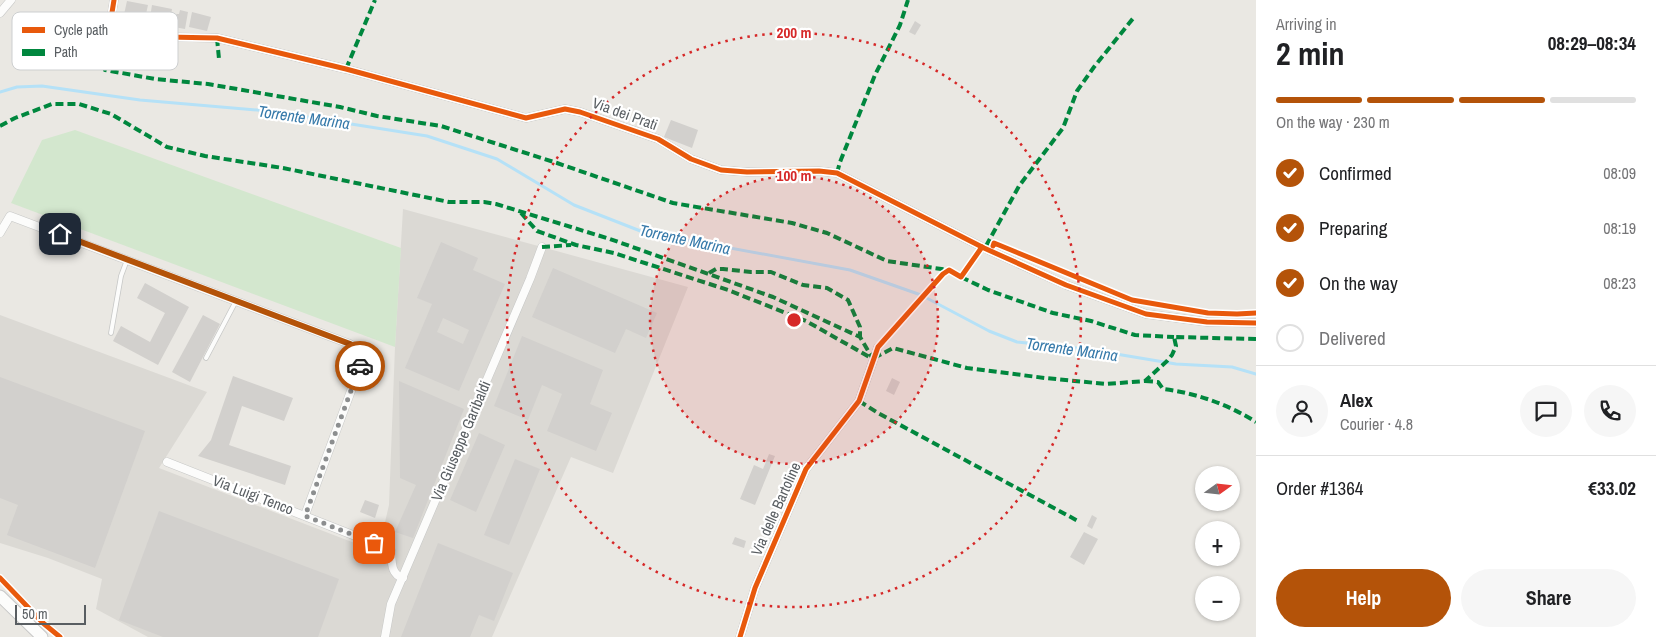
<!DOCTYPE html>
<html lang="en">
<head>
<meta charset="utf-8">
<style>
	:root { --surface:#fff; --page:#f6f6f6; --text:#202124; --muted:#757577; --line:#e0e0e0; --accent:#b45309 }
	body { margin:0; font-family:"Archivo Narrow",sans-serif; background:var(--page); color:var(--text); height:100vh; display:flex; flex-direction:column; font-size:19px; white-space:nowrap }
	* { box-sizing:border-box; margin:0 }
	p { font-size:16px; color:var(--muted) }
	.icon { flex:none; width:28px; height:28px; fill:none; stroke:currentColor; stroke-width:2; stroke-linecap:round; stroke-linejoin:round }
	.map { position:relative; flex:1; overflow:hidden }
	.panel { display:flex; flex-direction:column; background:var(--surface); width:400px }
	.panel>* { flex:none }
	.needle { width:32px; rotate:75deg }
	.buttons { position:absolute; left:1195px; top:466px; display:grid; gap:10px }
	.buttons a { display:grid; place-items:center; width:45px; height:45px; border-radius:50%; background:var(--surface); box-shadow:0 1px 4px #0004; font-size:25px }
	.scale { position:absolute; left:15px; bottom:12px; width:71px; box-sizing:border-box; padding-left:5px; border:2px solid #595e62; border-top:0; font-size:14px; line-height:18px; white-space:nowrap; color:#595e62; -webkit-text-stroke:4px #fff; paint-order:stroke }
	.pin { position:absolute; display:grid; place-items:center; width:42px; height:42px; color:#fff; margin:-21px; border-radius:10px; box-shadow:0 2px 8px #0006 }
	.courier { position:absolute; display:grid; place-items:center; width:50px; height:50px; margin:-25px; border:4px solid #b45309; border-radius:50%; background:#fff; color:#222; box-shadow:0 1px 6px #0007 }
	.overview em { font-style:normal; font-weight:700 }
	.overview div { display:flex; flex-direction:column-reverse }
	.overview { display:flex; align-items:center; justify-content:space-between; height:85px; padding:0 20px }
	h1 { font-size:32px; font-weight:700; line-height:38px }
	.bar { display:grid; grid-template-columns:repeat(4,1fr); gap:8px 5px; align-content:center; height:60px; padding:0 20px }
	.bar i { height:6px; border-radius:4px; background:var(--line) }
	.bar .active { background:var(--accent) }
	.bar p { grid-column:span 4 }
	.line { display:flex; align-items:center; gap:12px; padding:0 20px; border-top:1px solid var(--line) }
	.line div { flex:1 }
	.round { display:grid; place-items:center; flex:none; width:52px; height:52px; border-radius:26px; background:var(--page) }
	ol { padding:0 20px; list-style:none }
	li { display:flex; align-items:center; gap:15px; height:55px }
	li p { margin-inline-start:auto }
	li .icon { padding:5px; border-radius:50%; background:var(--accent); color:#fff; stroke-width:4 }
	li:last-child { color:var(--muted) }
	li i { width:28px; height:28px; border:2px solid var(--line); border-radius:50% }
	.action { display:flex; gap:10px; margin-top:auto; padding:10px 20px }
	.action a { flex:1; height:58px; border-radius:30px; background:var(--accent); color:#fff; font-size:20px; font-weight:700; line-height:58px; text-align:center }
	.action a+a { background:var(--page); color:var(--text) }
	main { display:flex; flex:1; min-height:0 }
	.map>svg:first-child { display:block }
	.industrial { fill:#dbd9d4 }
	.green { fill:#d3e7ce }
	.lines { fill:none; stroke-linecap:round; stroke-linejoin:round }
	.stream { stroke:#b5e1f7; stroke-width:3 }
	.building { fill:#d2d0cd; fill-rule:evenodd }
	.service-casing { stroke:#c6c7c6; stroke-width:5.5 }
	.minor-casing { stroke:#c6c7c6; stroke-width:9 }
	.secondary-casing { stroke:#c7c7c7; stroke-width:13 }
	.service { stroke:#fcfcfb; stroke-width:4 }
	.minor { stroke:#fcfcfb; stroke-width:8 }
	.secondary { stroke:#fcfcfb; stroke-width:11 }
	.quiet { stroke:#00873e; stroke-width:4; stroke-dasharray:8 4; stroke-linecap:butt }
	.cycleway-casing { stroke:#fff; stroke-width:8 }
	.cycleway { stroke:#e8590c; stroke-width:5 }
	.done { stroke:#8c8e8f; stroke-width:5; stroke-dasharray:0 9 }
	.route { stroke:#b45309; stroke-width:6 }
	.ring { fill:none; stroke:#d62828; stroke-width:2.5; stroke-dasharray:2.5 5 }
	.labels { text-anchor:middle; stroke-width:4.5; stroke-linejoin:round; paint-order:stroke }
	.street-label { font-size:15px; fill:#595e62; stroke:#fff }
	.water-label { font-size:16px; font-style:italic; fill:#377aaa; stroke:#fff }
	.key { fill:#fff; stroke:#cdcfd0; stroke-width:1 }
	.key-label { font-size:14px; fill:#595e62 }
	.centre { fill:#d62828; stroke:#fff; stroke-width:2.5 }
	.ring-label { font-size:15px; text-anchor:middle; font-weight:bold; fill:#d62828; stroke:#fff; stroke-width:4.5; stroke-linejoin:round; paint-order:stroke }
</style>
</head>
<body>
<main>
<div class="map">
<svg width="1256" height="637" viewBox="0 0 1256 637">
	<rect width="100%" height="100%" fill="#eae8e3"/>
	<polygon class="industrial" points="403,209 688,287 613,473 571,457 492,637 148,637 96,609 102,579 48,558 0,543 0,315 207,392 159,468 378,552 389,505 395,347"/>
	<polygon class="green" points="75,130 401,248 395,347 11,203 42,140"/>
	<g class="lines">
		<polyline class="stream" points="0,92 17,87 42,86 140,100 269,111 427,136 497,159 574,205 643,232 850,270 921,295 989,331 1017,342 1086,349 1176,364 1232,367 1256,374"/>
	</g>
	<g class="building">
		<polygon points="127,1 148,5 144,23 123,19"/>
		<polygon points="152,5 172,9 169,28 149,24"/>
		<polygon points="180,10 188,12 185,29 174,27 176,14 179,14"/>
		<polygon points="192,12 211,17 207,31 189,27"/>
		<polygon points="915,21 921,25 915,35 909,32"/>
		<polygon points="671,120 698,130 692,148 664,137"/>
		<path d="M441,242L478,258L473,270L505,284L459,391L405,368L432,304L417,298ZM443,318L469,330L463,344L437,332Z"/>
		<polygon points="553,268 657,313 646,338 626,329 615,353 532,317"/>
		<polygon points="145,283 189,307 158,365 113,341 121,326 150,342 165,313 137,298"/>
		<polygon points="203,315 220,324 190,382 172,372"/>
		<polygon points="522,336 603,370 590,404 612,413 596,451 547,431 562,394 542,385 528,420 494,406"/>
		<polygon points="233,376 293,398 284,421 242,406 229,445 291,466 285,485 198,456 211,440"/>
		<polygon points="0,377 145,431 95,568 7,535 18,505 0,498"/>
		<polygon points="892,378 900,382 894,395 886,391"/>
		<polygon points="399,381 464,409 413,538 395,532 416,485 400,478"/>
		<polygon points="479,433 505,445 476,512 450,500"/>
		<polygon points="769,454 775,456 755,505 740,499 754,465 763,469"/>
		<polygon points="515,459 540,469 509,545 484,535"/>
		<polygon points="365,500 379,505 375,518 360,512"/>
		<polygon points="159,511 339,579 318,637 163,637 119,620"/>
		<polygon points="1092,515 1097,518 1092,529 1087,526"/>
		<polygon points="1084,532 1098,539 1084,565 1070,557"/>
		<polygon points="735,537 746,541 744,548 732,544"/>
		<polygon points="438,543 513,573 494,621 479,615 470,637 401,637"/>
	</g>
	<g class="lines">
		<g class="service-casing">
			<g id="service">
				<polyline points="111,333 121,276 127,260"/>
				<polyline points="206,358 236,301"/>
			</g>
		</g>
		<g class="minor-casing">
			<g id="minor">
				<polyline points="114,0 110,25 116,36 217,38 346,69 526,118 565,109 580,112 658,139 691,159 721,170 747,172 819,171 837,173 984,248 1066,285 1146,314 1207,322 1256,323"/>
				<polyline points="0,13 11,0"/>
				<polyline points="0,233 10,216 350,344 360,351 361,364 305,515"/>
				<path d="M167,462L391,550C392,561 390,574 403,578"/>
				<polyline points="385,637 391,604 530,279 542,247"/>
				<polyline points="740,637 755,588 806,469 859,401 878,347"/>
			</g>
		</g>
		<g class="secondary-casing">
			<polyline id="secondary" points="0,596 42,637"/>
		</g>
		<use href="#service" class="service"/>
		<use href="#minor" class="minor"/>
		<use href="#secondary" class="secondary"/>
		<g class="quiet">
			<polyline points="110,28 105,70 155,79 208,84 340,107 377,116 441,126 557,163 673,203 792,223 827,233 887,261 948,270"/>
			<polyline points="217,38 219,59"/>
			<polyline points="346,69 375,0"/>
			<polyline points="0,126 15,118 52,104 79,104 111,114 167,147 205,156 283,168 449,202 484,202 496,204 610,239 773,297 860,337 873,359"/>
			<polyline points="837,173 840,162 875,75 900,25 908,0"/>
			<polyline points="521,213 537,231 576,245 614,253 728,290 806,321 873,359"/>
			<polyline points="986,246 1019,186 1063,128 1077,91 1094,67 1135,16"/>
			<polyline points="542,247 571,245"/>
			<polyline points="709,273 716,269 723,269 751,272 771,272 803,285 827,288 848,300 860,327 860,337"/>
			<polyline points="961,277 988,290 1053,313 1091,321 1135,335 1174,337"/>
			<polyline points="874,358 893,348 967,368 1045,378 1106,384 1145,381 1167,361 1172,355 1176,346 1174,337 1256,339"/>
			<path d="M1145,381L1158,382L1163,389C1196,393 1227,404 1256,422"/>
			<polyline points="859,401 878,413 1078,521"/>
		</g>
		<g class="cycleway-casing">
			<g id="cycleway">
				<polyline points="114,0 110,25 116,36 217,38 346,69 526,118 565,109 580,112 658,139 691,159 721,170 747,172 819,171 837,173 984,248 1066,285 1146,314 1207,322 1256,323"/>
				<polyline points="993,246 994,243 1132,300 1208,313 1237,314 1256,313"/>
				<polyline points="0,578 43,623 60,637"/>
				<polyline points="740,637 755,588 806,469 859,401 878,347 943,274 949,270 961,277 982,247"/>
			</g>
		</g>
		<use href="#cycleway" class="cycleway"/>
	</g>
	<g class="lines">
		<polyline class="done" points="360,366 305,516 374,543"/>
		<polyline class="route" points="60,234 350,344 360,351 360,366"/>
	</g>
	<circle cx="794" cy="320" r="144" fill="#d62828" fill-opacity=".12"/>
	<g class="ring">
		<circle cx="794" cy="320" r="144"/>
		<circle cx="794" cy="320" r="287"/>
	</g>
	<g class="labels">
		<g class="street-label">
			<text transform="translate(625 114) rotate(20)" y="5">Via dei Prati</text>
			<text transform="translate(461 441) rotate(-67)" y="5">Via Giuseppe Garibaldi</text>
			<text transform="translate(253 495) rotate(21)" y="5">Via Luigi Tenco</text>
			<text transform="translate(776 509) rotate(-66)" y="5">Via delle Bartoline</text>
		</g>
		<g class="water-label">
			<text transform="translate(304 117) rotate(8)" y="6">Torrente Marina</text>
			<text transform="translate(685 239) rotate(12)" y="6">Torrente Marina</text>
			<text transform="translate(1072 349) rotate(8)" y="6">Torrente Marina</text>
		</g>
	</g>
	<rect x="12" y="12" width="166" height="58" rx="8" class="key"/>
	<rect x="22" y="27" width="23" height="6" fill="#e8590c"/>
	<rect x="22" y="49" width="23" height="7" fill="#00873e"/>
	<g class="key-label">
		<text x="54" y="35">Cycle path</text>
		<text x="54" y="57">Path</text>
	</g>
	<circle cx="794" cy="320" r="8" class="centre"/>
	<g class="ring-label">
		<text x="794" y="38">200 m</text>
		<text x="794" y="181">100 m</text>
	</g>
</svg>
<div class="buttons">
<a><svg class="needle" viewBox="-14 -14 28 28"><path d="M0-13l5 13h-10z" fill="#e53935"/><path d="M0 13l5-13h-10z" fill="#757577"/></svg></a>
<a>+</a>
<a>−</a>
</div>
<div class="scale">50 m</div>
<div class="pin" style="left:374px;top:543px;background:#ea580c"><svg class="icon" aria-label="bag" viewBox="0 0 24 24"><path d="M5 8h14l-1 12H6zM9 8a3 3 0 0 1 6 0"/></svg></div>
<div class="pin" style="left:60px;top:234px;background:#1f2937"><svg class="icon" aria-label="home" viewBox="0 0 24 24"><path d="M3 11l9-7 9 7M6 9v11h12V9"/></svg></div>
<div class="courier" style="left:360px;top:366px"><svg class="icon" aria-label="car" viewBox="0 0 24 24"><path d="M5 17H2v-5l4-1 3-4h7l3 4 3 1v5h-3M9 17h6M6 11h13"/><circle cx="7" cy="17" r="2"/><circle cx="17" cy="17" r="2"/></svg></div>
</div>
<section class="panel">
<div class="overview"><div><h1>2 min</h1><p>Arriving in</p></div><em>08:29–08:34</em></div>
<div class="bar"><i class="active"></i><i class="active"></i><i class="active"></i><i></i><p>On the way · 230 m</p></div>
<ol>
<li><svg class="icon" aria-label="check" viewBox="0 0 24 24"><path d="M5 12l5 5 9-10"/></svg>Confirmed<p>08:09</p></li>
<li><svg class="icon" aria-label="check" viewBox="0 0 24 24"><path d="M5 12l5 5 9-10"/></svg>Preparing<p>08:19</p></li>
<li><svg class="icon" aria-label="check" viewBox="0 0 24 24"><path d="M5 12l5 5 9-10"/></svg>On the way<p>08:23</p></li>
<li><i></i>Delivered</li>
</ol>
<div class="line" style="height:90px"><a class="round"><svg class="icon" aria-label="person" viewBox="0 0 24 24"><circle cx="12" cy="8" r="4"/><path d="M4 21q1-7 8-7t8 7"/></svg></a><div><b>Alex</b><p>Courier · 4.8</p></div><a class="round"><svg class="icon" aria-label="chat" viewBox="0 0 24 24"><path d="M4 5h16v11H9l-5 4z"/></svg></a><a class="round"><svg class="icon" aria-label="phone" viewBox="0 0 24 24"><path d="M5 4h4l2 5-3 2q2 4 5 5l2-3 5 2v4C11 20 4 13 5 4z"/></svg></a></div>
<div class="line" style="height:65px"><div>Order #1364</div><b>€33.02</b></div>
<div class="action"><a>Help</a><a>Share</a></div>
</section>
</main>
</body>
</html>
